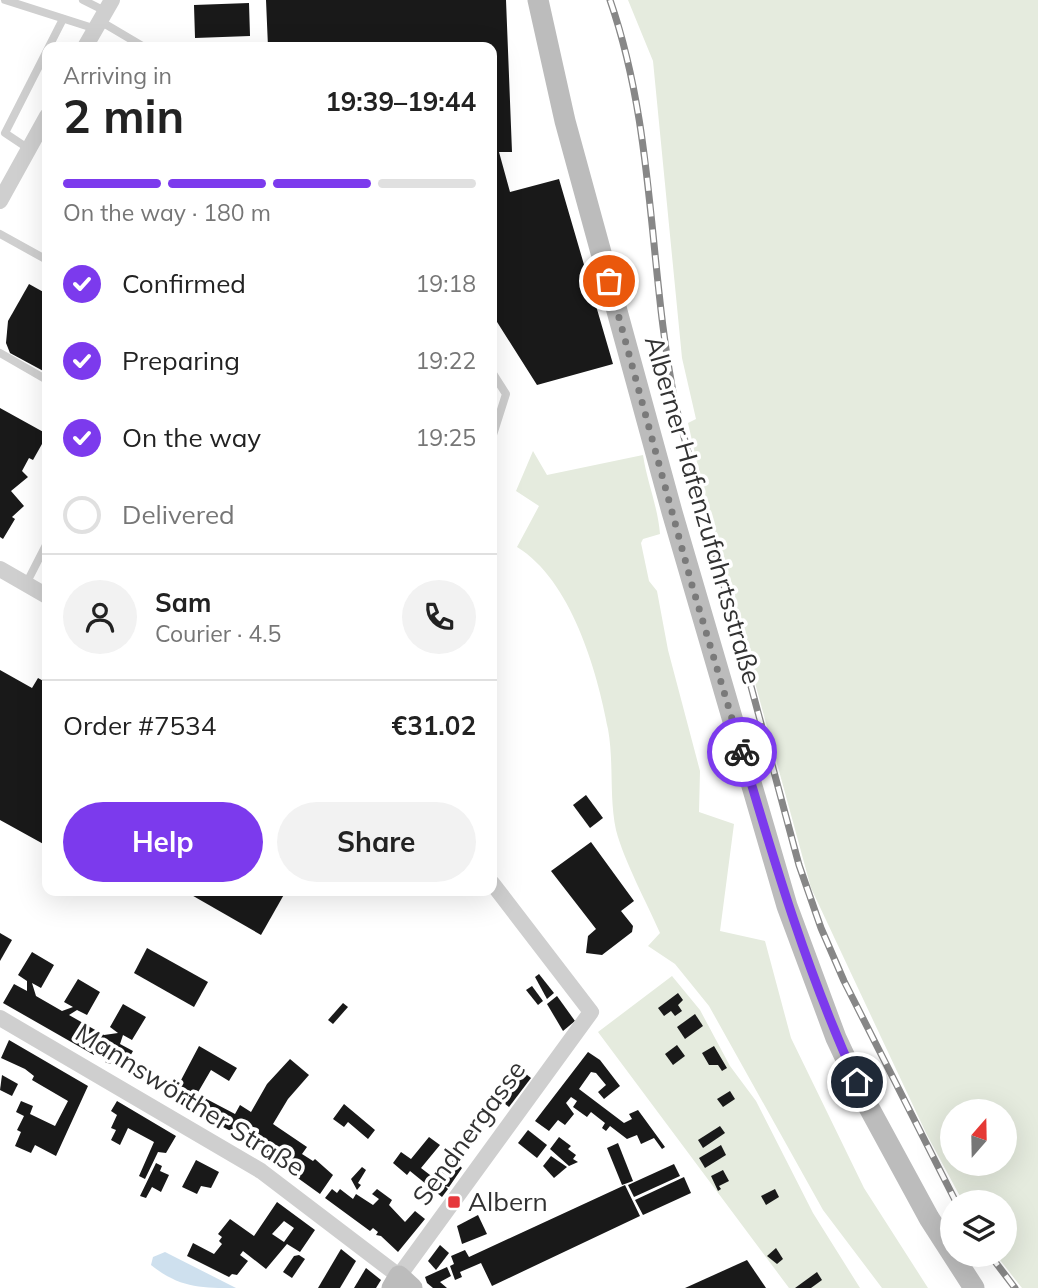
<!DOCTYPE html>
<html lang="en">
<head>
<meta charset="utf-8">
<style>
	:root { --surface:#fff; --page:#f2f2f2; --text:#222; --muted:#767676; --line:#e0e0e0; --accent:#7c3aed }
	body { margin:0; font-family:Mulish,sans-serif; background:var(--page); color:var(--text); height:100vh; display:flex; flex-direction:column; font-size:26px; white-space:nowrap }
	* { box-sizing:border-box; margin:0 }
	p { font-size:23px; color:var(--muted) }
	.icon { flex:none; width:38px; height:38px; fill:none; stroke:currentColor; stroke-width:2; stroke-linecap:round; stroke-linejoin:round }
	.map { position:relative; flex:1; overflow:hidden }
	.side { position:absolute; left:42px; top:42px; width:455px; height:854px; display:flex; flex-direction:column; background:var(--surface); border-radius:14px; box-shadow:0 7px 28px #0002 }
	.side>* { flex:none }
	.needle { width:46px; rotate:20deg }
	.tools { position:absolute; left:940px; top:1099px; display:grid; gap:14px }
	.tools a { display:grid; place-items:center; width:77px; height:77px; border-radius:50%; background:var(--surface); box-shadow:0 7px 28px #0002; font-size:35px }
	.pin { position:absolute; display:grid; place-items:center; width:60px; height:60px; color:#fff; margin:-30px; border:4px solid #fff; border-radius:50%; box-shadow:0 2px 7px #0007 }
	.courier { position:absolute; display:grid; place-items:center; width:70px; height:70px; margin:-35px; border:5px solid #7c3aed; border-radius:50%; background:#fff; color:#222; box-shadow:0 2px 9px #0007 }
	.overview em { font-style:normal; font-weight:700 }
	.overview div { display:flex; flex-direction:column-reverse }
	.overview { display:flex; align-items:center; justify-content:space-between; height:119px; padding:0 21px }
	h1 { font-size:46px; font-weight:700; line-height:52px }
	.bar { display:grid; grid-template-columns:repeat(4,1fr); gap:10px 7px; align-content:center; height:84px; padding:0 21px }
	.bar i { height:9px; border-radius:5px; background:var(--line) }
	.bar .selected { background:var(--accent) }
	.bar p { grid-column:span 4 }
	.line { display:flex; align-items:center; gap:18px; padding:0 21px; border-top:2px solid var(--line) }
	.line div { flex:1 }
	.round { display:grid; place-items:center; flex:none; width:74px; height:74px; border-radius:37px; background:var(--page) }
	ol { padding:0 21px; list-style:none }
	li { display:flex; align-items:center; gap:21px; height:77px }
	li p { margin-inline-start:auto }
	li .icon { padding:7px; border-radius:50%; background:var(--accent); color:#fff; stroke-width:4 }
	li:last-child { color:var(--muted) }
	li i { width:38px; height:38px; border:4px solid var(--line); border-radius:50% }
	.button { display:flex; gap:14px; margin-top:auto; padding:14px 21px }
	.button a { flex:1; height:80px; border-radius:42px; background:var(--accent); color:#fff; font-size:28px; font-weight:700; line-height:80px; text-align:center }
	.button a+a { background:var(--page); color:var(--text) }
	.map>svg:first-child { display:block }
	.green { fill:#e5ebde; fill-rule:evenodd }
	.water { fill:#cee0ee }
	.building { fill:#191919; fill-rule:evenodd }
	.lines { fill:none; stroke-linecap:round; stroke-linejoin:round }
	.lane { stroke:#cfcfcf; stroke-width:8 }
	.street { stroke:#cfcfcf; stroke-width:16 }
	.secondary { stroke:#bcbcbc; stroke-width:21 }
	.rail-casing { stroke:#878787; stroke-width:7 }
	.rail { stroke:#fff; stroke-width:4.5; stroke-dasharray:13; stroke-linecap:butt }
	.done { stroke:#7a7a7a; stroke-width:7; stroke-dasharray:0 12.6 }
	.route { stroke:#7c3aed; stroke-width:9 }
	.poi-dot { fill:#e6383c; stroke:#fff; stroke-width:2.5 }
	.labels { text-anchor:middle; stroke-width:7; stroke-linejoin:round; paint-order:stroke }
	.street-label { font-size:26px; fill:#323232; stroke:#fff }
	.poi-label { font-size:26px; fill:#323232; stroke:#fff; text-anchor:start }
</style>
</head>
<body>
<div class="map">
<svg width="1038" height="1288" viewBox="0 0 1038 1288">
	<rect width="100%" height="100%" fill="#fff"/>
	<g class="green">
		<path d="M628,0H1038V1288H1022L996,1255H1004V1202H963L926,1133L811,888L707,507L688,423L696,419L682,358L653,61ZM1004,1111V1164H952V1111Z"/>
		<path d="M533,451L547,475L643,455C647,482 658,507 660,534L643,539L641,543L649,581L657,591L668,650L700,771L699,812L734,824L720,931L765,941L791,1038L864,1188L928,1288H882L823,1210L709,1006L675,964L648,946L660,933C647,903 624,861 616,830C609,797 614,762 608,729C597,670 571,580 517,547L539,506L516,491Z"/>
		<polygon points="672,976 700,1010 730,1066 756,1101 813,1213 860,1288 789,1288 598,1032"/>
	</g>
	<path class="water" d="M165,1252L236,1288C200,1288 180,1288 151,1265L153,1257Z"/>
	<g class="building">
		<polygon points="266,0 506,0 512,152 499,152 510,192 559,179 613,364 537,385 492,314 492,47 268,47"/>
		<polygon points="249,3 250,36 195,38 194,5"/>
		<polygon points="29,284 47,294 47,373 10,353 6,343 8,321"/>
		<polygon points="0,408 47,434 45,446 42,444 33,460 29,458 22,471 28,477 11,491 24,506 12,517 15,519 3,539 0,537"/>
		<polygon points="0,670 32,688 38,678 47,683 47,846 0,820"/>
		<polygon points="586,795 603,818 590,828 573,805"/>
		<polygon points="591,842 634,901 621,911 633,926 632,932 602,955 586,953 588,936 596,929 551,871"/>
		<polygon points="190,891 286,891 261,935 188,893"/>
		<polygon points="0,933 12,940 0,961"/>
		<polygon points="147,948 208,982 194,1007 134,973"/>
		<polygon points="32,952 54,965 41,988 32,983 36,996 62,1011 73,1007 64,1002 78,979 100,992 87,1015 77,1010 69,1015 104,1035 118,1033 110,1027 123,1004 146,1017 132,1040 123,1035 120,1044 133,1051 124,1067 112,1061 110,1064 105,1062 108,1057 97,1051 94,1055 3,1003 14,984 27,991 27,981 18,975"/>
		<polygon points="539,974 554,993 547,999 535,977"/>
		<polygon points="532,986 543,1001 538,1005 526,990"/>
		<polygon points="678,993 683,1000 678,1005 682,1011 675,1016 671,1011 664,1016 658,1008"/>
		<polygon points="557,996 575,1021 563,1031 547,1004"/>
		<polygon points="343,1003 348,1007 333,1024 328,1020"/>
		<polygon points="695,1014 703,1026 685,1039 677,1027"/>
		<polygon points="9,1040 88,1086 56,1156 35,1145 31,1153 15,1146 21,1132 17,1130 24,1116 16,1112 21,1101 33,1106 30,1114 55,1126 68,1101 32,1080 34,1076 25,1069 1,1058"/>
		<polygon points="677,1045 685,1056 673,1065 665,1054"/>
		<polygon points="199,1046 237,1068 229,1081 211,1070 197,1094 235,1114 240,1105 251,1112 267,1084 290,1059 309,1075 288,1099 273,1124 307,1147 302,1154 313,1161 315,1159 333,1175 320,1194 238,1135 171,1099"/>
		<polygon points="714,1046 727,1068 722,1071 718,1065 709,1065 702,1053"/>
		<polygon points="588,1052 600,1060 620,1086 604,1099 598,1092 606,1085 596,1073 591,1072 579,1089 624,1123 632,1119 629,1114 638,1110 665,1147 662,1149 654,1138 641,1144 637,1135 627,1139 610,1126 606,1131 602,1128 605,1123 591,1112 587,1117 573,1107 577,1101 571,1097 566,1103 574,1114 565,1125 558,1120 549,1131 535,1121"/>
		<polygon points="516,1066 531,1078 509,1107 495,1096"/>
		<polygon points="2,1075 18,1084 12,1096 0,1090"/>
		<polygon points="730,1091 735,1099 723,1107 717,1099"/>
		<polygon points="117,1101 176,1136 166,1153 158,1152 145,1179 139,1176 154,1142 128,1128 120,1145 111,1140 116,1130 111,1128 117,1115 111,1111"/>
		<polygon points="344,1104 375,1130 368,1139 348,1122 344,1127 333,1119"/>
		<polygon points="720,1126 725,1133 703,1148 698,1140"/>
		<polygon points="528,1130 547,1145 537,1158 518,1143"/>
		<polygon points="429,1137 440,1145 421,1168 443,1185 435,1177 447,1161 450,1164 453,1160 462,1168 449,1187 445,1186 448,1189 442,1197 410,1171 407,1175 393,1163 401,1152 411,1159"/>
		<polygon points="559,1137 571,1146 568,1149 576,1155 573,1159 578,1162 569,1166 550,1149"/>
		<polygon points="618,1143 633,1181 622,1185 607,1148"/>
		<polygon points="721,1145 726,1155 705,1168 699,1158"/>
		<polygon points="551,1156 567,1167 554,1178 543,1166"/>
		<polygon points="196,1160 219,1172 211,1188 201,1186 197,1194 182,1187"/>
		<polygon points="156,1163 162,1166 160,1171 169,1175 161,1192 152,1187 146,1198 140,1196"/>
		<polygon points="674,1164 680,1176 634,1197 628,1185"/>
		<polygon points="362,1167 366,1170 358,1183 361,1185 357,1190 351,1179"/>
		<polygon points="723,1170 729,1181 719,1186 721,1189 718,1191 711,1176"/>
		<polygon points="684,1177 691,1193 643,1215 635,1200"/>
		<polygon points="625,1185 640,1216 492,1286 481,1263 460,1272 462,1277 455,1280 450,1266 454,1264 451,1256 465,1250 469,1257"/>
		<polygon points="332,1189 337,1193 340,1189 353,1199 356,1194 373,1205 379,1199 372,1194 377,1189 392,1200 389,1205 405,1222 415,1211 425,1219 398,1252 381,1236 376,1235 378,1232 373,1228 370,1231 325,1198"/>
		<polygon points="775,1189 779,1197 766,1205 761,1196"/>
		<path d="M277,1202L315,1230L300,1252L287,1244L266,1269L243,1251L240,1255L248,1261L237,1275L232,1274L229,1277L187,1256L193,1243L214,1254L222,1244L219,1241L222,1237L218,1234L230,1219L254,1236ZM284,1221L294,1228L284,1242L272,1234Z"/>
		<polygon points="478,1215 487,1234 462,1244 457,1226"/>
		<polygon points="440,1245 449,1253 436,1270 428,1261"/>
		<polygon points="776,1248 783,1259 777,1264 767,1256"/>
		<polygon points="341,1249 356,1261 340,1288 318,1288"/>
		<polygon points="299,1255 305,1259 292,1278 283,1272 294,1256"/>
		<polygon points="747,1260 766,1288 685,1288"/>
		<polygon points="447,1267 451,1276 440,1282 447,1288 433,1288 427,1283 425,1277"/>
		<polygon points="366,1268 381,1280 376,1288 354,1288"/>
		<polygon points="817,1272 822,1280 811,1288 795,1288"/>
	</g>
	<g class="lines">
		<g class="lane">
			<polyline points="5,0 96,29"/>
			<polyline points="83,0 105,11"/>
			<polyline points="100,21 144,47"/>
			<polyline points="29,149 5,133 63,19"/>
			<polyline points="0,234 47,260"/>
			<polyline points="0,353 47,380"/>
			<polyline points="492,372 506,394 492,438"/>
			<polyline points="26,584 47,543"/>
		</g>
		<g class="street">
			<polyline points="85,47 112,0"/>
			<polyline points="0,201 47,116"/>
			<polyline points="0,569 47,596"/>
			<polyline points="0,1018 261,1171 399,1276 591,1012 492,883"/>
		</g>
		<g class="secondary">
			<polyline points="538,0 565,121 672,512 787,906 836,1038 867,1104 929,1218 974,1288"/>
			<polyline points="392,1288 399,1276 412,1288"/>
		</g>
		<g class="rail-casing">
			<g id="rail">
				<path d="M610,0C656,132 648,271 676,407L799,865L821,928L844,981L956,1202"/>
				<polyline points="990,1255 1015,1288"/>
			</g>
		</g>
		<use href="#rail" class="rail"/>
	</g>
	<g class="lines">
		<polyline class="done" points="609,281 692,585 742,752"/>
		<path class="route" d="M742,752C775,865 808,975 857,1082"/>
	</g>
	<rect class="poi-dot" x="447" y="1195" width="14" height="14" rx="3.5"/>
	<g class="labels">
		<g class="street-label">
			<text transform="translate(703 510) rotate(74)" y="9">Alberner Hafenzufahrtsstraße</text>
			<text transform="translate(190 1100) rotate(32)" y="9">Mannswörther Straße</text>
			<text transform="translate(469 1133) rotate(-54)" y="9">Sendnergasse</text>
		</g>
		<g class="poi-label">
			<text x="468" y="1211">Albern</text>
		</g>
	</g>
</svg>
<div class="tools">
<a><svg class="needle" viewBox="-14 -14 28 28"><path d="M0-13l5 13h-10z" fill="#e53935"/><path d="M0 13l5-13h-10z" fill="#767676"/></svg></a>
<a><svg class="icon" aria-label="layers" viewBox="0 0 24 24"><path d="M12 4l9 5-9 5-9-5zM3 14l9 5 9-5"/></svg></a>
</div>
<div class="pin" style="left:609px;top:281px;background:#ea580c"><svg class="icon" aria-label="bag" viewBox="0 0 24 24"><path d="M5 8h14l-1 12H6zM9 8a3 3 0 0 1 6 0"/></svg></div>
<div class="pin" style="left:857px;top:1082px;background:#1f2937"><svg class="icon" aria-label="home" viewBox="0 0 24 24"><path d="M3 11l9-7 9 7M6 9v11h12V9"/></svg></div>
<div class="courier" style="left:742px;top:752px"><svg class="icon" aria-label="bike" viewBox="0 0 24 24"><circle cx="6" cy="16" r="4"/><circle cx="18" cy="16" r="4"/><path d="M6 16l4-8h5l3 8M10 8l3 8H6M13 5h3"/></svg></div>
<section class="side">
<div class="overview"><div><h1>2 min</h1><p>Arriving in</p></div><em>19:39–19:44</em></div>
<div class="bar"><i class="selected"></i><i class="selected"></i><i class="selected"></i><i></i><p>On the way · 180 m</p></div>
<ol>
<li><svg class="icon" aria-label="check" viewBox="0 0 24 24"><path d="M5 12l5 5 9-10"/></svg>Confirmed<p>19:18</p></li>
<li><svg class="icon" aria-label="check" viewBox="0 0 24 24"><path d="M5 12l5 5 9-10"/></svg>Preparing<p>19:22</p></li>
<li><svg class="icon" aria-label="check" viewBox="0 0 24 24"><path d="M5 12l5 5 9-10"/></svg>On the way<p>19:25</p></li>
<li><i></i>Delivered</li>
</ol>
<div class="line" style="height:126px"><a class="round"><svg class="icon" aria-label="person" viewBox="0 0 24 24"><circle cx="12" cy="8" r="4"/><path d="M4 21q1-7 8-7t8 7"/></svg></a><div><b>Sam</b><p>Courier · 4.5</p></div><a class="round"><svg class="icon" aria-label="phone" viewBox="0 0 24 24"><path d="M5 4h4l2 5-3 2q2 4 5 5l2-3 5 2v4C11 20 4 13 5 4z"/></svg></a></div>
<div class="line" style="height:91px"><div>Order #7534</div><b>€31.02</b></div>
<div class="button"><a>Help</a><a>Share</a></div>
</section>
</div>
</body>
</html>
